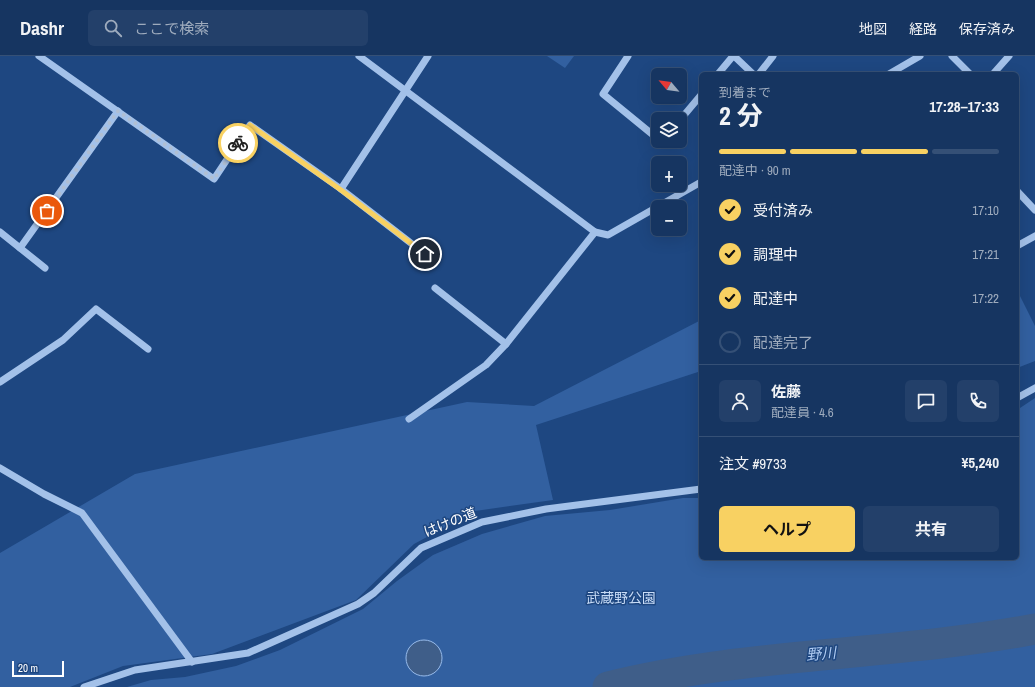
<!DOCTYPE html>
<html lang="ja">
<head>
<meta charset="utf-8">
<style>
	:root { --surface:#163561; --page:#23406a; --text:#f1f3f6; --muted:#9eabbd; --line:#355076; --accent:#f8d162 }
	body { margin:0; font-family:"Archivo Narrow","Noto Sans JP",sans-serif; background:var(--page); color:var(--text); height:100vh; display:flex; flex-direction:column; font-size:15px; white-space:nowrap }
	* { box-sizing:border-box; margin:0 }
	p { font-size:13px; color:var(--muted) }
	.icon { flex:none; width:22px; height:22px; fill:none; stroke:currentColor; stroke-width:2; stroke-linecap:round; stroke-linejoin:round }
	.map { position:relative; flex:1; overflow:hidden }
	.drawer { position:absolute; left:699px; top:16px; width:320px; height:488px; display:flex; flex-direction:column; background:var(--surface); border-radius:6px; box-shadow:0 4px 16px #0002,0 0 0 1px var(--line) }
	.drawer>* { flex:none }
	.needle { width:26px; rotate:299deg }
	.buttons { position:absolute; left:651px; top:12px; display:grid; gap:8px }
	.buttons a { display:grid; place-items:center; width:36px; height:36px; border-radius:6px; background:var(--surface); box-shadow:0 4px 16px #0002,0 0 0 1px var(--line); font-size:20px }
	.scale { position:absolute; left:12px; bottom:10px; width:52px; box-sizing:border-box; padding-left:4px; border:2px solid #fff; border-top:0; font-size:11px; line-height:14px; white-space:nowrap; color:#fff; -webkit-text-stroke:3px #1e4781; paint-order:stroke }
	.pin { position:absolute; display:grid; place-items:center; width:34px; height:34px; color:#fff; margin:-17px; border:2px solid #fff; border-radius:50%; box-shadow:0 1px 4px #0007 }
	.courier { position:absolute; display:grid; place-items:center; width:40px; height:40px; margin:-20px; border:3px solid #f8d162; border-radius:50%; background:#fff; color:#222; box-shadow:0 1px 5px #0007 }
	.headline em { font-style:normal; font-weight:700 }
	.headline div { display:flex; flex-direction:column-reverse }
	.headline { display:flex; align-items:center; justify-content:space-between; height:68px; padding:0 20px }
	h1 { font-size:26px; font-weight:700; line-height:30px }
	.bar { display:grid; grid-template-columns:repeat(4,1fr); gap:6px 4px; align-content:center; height:48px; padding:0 20px }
	.bar i { height:5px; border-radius:3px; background:var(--line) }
	.bar .active { background:var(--accent) }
	.bar p { grid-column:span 4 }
	.line { display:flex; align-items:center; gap:10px; padding:0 20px; border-top:1px solid var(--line) }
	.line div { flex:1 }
	.round { display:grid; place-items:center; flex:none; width:42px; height:42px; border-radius:6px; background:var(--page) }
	ol { padding:0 20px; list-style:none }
	li { display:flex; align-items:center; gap:12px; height:44px }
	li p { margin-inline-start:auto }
	li .icon { padding:4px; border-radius:50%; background:var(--accent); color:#111; stroke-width:4 }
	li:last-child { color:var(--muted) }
	li i { width:22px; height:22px; border:2px solid var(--line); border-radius:50% }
	.button { display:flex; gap:8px; margin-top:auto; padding:8px 20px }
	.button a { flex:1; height:46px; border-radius:6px; background:var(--accent); color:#111; font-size:16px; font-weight:700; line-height:46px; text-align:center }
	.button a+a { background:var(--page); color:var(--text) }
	header { display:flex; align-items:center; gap:24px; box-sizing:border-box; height:56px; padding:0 20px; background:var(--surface); border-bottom:1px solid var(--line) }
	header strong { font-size:19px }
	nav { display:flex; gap:22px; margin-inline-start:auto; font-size:14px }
	.search { width:280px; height:36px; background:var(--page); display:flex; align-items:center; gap:10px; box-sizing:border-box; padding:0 14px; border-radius:6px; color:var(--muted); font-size:15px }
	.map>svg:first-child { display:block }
	.green { fill:#3260a0 }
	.water { fill:#3f5e89; stroke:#97bbeb }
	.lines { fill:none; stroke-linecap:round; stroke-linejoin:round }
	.river { stroke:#3f5e89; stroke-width:31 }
	.minor { stroke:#a3c1e9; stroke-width:7 }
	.done { stroke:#b0bfd3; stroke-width:4; stroke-dasharray:0 7.2 }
	.route { stroke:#f8d162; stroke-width:5 }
	.labels { text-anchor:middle; stroke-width:3; stroke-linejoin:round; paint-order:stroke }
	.street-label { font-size:14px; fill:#fff; stroke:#1e4781 }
	.park-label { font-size:14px; fill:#c8dcf7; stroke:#1e4781 }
	.water-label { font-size:15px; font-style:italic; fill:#afcbf1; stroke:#1e4781 }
</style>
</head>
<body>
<header>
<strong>Dashr</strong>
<div class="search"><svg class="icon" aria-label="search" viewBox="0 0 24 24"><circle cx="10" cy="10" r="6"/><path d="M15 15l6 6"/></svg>ここで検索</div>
<nav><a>地図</a><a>経路</a><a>保存済み</a></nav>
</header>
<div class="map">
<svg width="1035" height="631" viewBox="0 0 1035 631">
	<rect width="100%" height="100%" fill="#1e4781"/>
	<g class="green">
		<polygon points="547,0 574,0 565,12"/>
		<polygon points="1017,234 1035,270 1035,305 1017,312"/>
		<polygon points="701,264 701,315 536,369 553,444 475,455 414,488 356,544 212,598 123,610 70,631 0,631 0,497 135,418 467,346 534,350"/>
		<polygon points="1035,342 1035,631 127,631 151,624 185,621 236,610 280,594 363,553 397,525 433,499 482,478 545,460 610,454 683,442 701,442 701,502 1017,502 1017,354"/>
	</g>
	<circle class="water" cx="424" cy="602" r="18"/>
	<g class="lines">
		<path class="river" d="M608,631C748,596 894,600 1035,573"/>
		<g class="minor">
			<polyline points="39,0 214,123 250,69 341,133 425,198"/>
			<polyline points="359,0 595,176 608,179 701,126"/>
			<polyline points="628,0 603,38 658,83"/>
			<polyline points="734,0 753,18"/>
			<polyline points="952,0 970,18"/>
			<polyline points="718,18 733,0"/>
			<polyline points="759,18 773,0"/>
			<polyline points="889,18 920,0"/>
			<polyline points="993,18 1009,0"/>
			<polyline points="680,64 701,39"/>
			<polyline points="341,133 428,0"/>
			<polyline points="1017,135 1035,154"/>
			<polyline points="0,176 45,212"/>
			<polyline points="1017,190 1035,180"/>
			<polyline points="20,192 118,55"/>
			<polyline points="435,232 506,288"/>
			<polyline points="0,326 63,284 96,253 148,293"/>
			<polyline points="1017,342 1035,332"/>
			<polyline points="409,363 486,309 506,288 595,176"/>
			<polyline points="0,412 44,438 82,457 192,606"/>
			<polyline points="84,631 135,614 248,597 358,548 374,537 421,492 482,466 546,453 701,433"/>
		</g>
	</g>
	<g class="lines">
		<polyline class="done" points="47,155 118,55 214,123 238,87"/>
		<polyline class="route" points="238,87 250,69 341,134 425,198"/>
	</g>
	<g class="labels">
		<g class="street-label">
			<text transform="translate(450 466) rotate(-22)" y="5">はけの道</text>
		</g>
		<g class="park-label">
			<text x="621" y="547">武蔵野公園</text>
		</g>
		<g class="water-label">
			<text transform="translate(821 598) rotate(-5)" y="5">野川</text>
		</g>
	</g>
</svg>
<div class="buttons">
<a><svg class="needle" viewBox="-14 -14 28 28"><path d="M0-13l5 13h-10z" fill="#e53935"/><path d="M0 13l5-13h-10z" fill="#9eabbd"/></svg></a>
<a><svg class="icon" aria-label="layers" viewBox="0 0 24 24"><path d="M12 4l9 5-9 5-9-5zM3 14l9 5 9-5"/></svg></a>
<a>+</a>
<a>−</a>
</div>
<div class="scale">20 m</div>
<div class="pin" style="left:47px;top:155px;background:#ea580c"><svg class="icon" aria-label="bag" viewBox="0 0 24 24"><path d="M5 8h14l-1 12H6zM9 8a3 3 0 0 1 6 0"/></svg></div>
<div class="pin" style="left:425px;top:198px;background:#1f2937"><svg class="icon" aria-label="home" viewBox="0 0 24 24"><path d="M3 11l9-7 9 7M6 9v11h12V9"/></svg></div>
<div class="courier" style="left:238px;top:87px"><svg class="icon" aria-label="bike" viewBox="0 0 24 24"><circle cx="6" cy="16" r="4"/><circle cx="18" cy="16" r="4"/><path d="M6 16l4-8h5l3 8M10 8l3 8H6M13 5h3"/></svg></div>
<section class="drawer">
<div class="headline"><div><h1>2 分</h1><p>到着まで</p></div><em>17:28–17:33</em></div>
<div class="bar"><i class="active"></i><i class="active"></i><i class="active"></i><i></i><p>配達中 · 90 m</p></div>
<ol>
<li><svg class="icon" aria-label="check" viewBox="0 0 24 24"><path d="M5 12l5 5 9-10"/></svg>受付済み<p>17:10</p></li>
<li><svg class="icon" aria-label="check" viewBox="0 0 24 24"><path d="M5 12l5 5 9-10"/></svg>調理中<p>17:21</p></li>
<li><svg class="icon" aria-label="check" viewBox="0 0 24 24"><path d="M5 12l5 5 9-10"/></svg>配達中<p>17:22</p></li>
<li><i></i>配達完了</li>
</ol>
<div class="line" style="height:72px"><a class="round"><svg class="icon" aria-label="person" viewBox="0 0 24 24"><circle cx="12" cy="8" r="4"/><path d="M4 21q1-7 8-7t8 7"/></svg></a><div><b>佐藤</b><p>配達員 · 4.6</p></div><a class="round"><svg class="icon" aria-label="chat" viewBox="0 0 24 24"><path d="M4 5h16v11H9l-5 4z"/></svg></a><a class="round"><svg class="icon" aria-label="phone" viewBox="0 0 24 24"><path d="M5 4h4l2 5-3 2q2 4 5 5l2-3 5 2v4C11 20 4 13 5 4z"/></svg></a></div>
<div class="line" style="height:52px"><div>注文 #9733</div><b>¥5,240</b></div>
<div class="button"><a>ヘルプ</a><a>共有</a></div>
</section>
</div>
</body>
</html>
